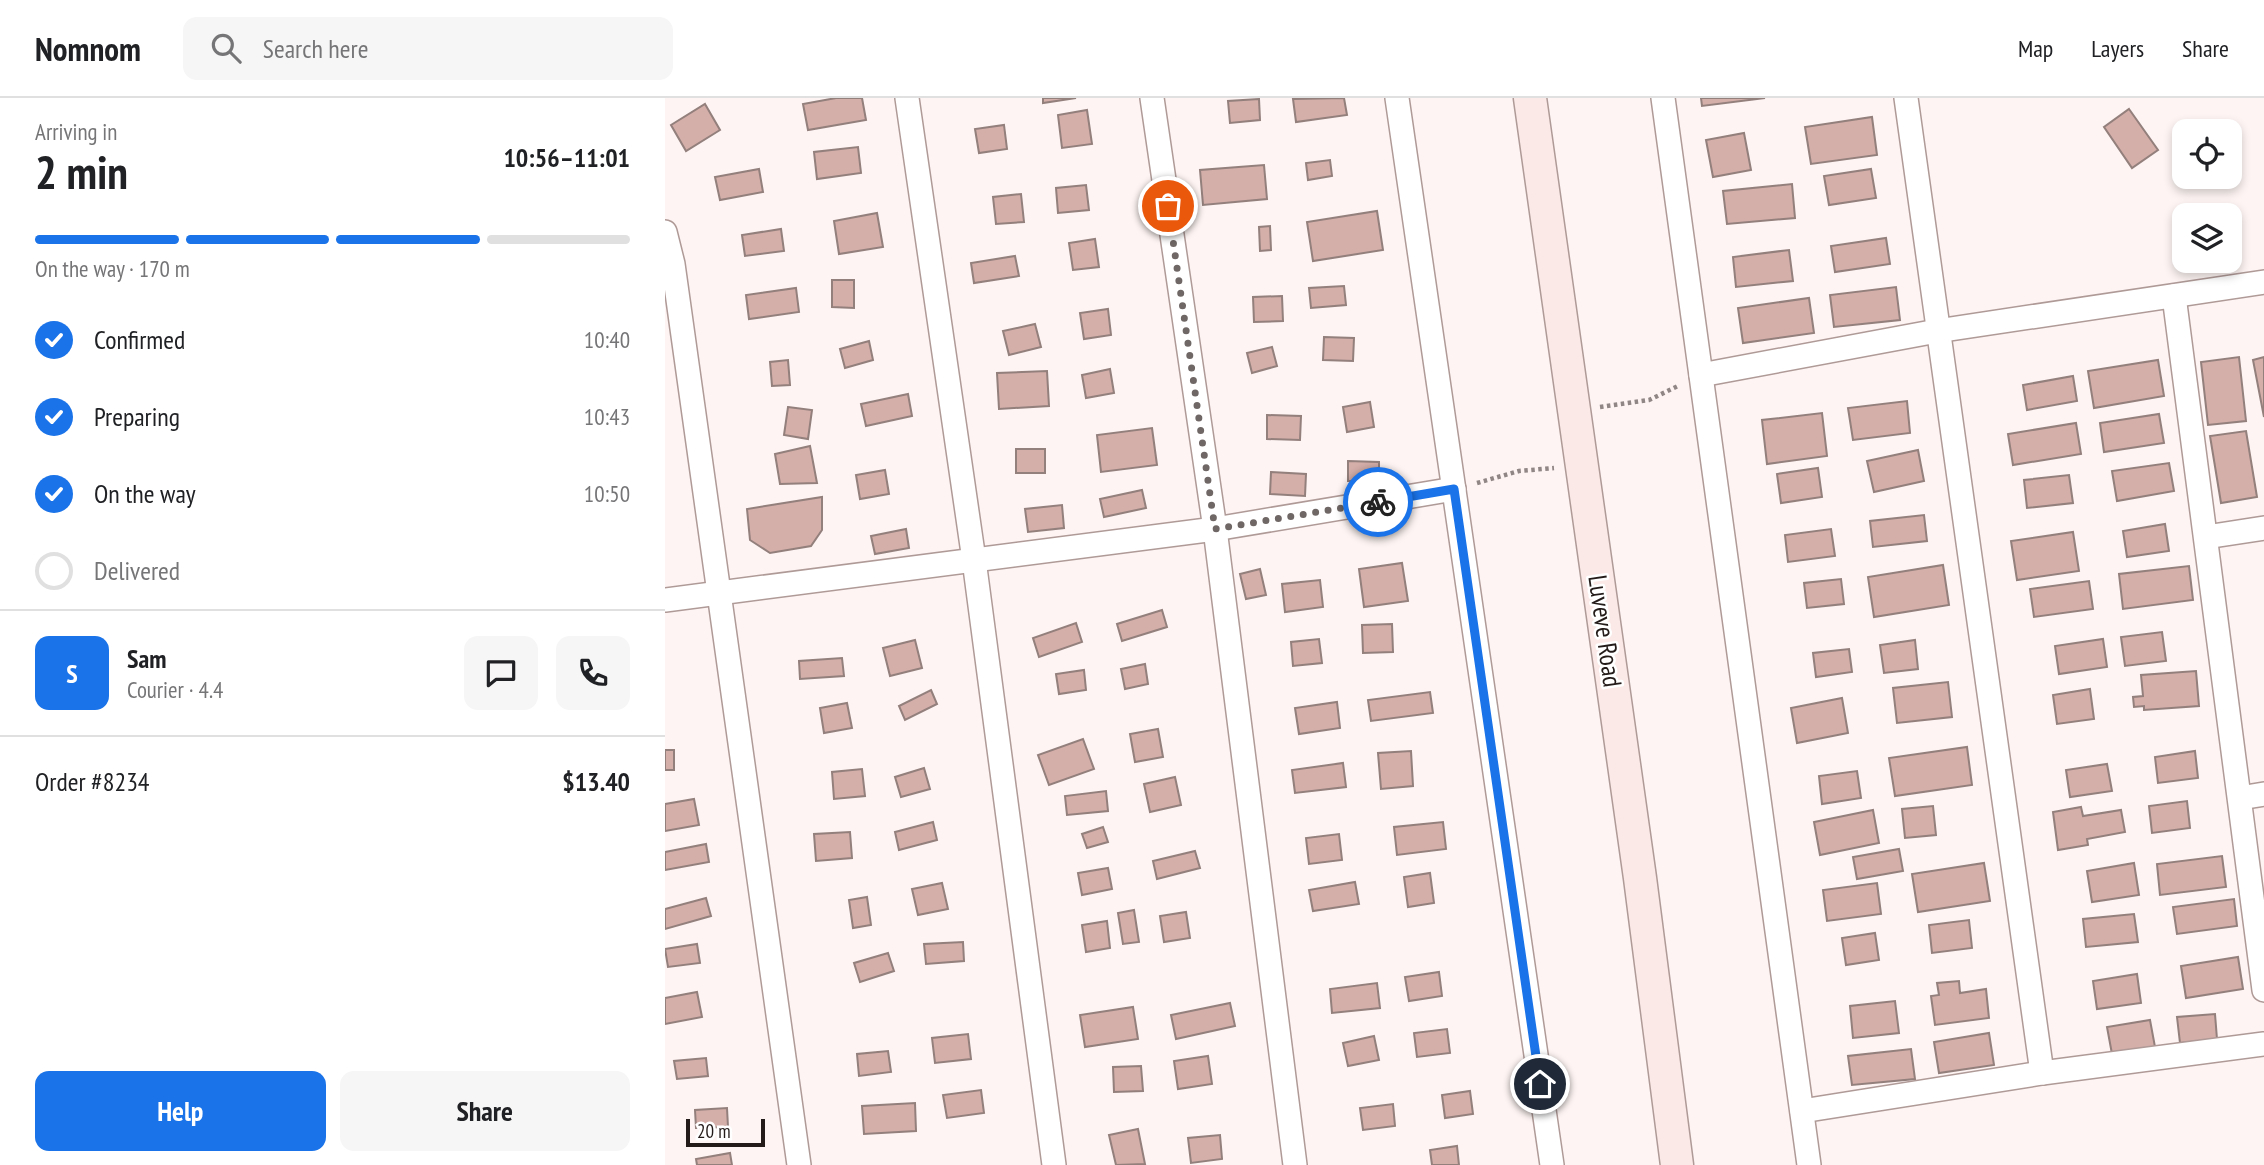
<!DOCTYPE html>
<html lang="en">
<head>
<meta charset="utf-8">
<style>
	:root { --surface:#fff; --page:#f6f6f6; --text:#202124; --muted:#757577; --line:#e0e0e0; --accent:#1a73e8 }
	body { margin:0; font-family:"PT Sans Narrow",sans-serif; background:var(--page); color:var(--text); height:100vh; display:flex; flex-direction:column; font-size:26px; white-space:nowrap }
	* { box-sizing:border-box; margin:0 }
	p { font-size:23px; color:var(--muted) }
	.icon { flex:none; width:38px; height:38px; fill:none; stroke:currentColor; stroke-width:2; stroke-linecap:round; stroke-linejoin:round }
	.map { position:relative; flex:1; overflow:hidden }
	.panel { display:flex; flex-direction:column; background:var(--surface); width:665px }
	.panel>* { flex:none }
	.tools { position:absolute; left:1507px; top:21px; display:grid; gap:14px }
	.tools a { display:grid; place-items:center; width:70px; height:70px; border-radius:14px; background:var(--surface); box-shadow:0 4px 10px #0003; font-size:35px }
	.scale { position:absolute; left:21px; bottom:18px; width:79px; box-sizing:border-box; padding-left:7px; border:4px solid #231b1a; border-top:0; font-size:19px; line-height:24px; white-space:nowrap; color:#231b1a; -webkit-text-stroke:5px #fff; paint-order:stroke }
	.pin { position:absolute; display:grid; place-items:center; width:60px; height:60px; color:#fff; margin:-30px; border:4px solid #fff; border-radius:50%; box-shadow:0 2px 7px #0007 }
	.courier { position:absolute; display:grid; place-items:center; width:70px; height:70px; margin:-35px; border:5px solid #1a73e8; border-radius:50%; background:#fff; color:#222; box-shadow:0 2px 9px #0007 }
	.head em { font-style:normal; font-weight:700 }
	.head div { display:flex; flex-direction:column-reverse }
	.head { display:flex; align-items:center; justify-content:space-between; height:119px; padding:0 35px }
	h1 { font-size:46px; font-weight:700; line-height:52px }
	.bar { display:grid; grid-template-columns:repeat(4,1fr); gap:10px 7px; align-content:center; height:84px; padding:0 35px }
	.bar i { height:9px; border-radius:5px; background:var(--line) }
	.bar .current { background:var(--accent) }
	.bar p { grid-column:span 4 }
	.line { display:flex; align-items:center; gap:18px; padding:0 35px; border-top:2px solid var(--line) }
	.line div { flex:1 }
	.round { display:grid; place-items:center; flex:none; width:74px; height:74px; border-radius:14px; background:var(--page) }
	ol { padding:0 35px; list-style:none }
	li { display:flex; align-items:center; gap:21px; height:77px }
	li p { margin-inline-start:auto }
	li .icon { padding:7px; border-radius:50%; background:var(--accent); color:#fff; stroke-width:4 }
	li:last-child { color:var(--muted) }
	li i { width:38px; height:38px; border:4px solid var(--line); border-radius:50% }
	.button { display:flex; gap:14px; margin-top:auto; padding:14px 35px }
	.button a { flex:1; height:80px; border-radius:14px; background:var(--accent); color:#fff; font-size:28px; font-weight:700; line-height:80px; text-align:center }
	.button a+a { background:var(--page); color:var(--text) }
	header { display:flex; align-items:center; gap:42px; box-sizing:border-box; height:98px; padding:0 35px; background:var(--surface); border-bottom:2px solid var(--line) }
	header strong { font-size:33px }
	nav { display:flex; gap:38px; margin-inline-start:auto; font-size:24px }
	.search { width:490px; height:63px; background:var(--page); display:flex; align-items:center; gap:18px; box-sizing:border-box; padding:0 24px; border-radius:14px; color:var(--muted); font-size:26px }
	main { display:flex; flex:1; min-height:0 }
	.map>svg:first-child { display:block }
	.building { fill:#d4aea9; stroke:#937f7c; stroke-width:2 }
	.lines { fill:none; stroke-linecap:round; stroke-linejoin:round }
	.street-casing { stroke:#af9a97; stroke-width:26 }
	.secondary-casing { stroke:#af9a97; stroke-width:35 }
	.path { stroke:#8f8685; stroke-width:4.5; stroke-dasharray:3.5 3.5; stroke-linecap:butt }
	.street { stroke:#fff; stroke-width:23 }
	.secondary { stroke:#fae9e7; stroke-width:32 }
	.done { stroke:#6f6766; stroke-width:7; stroke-dasharray:0 12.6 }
	.route { stroke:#1a73e8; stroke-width:9 }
	.labels { text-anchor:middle; stroke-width:5; stroke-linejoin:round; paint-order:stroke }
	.street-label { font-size:26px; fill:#231b1a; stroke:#fff }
</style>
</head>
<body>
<header>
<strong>Nomnom</strong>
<div class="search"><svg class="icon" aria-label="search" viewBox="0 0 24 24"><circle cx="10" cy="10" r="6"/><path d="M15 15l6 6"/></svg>Search here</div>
<nav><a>Map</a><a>Layers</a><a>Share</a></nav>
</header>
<main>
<section class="panel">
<div class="head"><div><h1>2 min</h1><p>Arriving in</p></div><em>10:56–11:01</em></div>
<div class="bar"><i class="current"></i><i class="current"></i><i class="current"></i><i></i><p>On the way · 170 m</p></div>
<ol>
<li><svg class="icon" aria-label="check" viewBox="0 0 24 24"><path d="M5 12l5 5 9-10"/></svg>Confirmed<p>10:40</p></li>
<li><svg class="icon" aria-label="check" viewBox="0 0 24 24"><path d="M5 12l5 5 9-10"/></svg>Preparing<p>10:43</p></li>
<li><svg class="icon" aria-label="check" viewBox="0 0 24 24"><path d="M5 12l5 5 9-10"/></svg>On the way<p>10:50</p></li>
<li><i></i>Delivered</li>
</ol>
<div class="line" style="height:126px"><b class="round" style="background:var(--accent);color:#fff">S</b><div><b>Sam</b><p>Courier · 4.4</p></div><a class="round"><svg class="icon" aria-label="chat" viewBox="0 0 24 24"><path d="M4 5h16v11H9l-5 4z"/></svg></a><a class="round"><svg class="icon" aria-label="phone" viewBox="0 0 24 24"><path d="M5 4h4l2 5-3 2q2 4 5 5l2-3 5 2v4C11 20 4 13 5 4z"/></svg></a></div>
<div class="line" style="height:91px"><div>Order #8234</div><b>$13.40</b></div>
<div class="button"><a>Help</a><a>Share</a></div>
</section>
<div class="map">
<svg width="1599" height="1067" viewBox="0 0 1599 1067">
	<rect width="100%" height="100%" fill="#fdf4f3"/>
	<g class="building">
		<polygon points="171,0 197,0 201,22 143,32 138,6"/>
		<polygon points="378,0 411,0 378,5"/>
		<polygon points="679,0 682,17 631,24 628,1"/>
		<polygon points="1036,0 1100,0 1037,8"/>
		<polygon points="594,1 595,22 565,25 563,3"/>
		<polygon points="40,6 55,32 21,53 6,27"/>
		<polygon points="1464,11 1493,52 1467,70 1439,29"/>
		<polygon points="422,12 427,46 397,50 393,17"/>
		<polygon points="1207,19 1212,57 1146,66 1140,29"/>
		<polygon points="339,27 342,51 314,55 310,31"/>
		<polygon points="1079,35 1086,72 1048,79 1041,42"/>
		<polygon points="193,49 196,75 152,81 149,54"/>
		<polygon points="665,62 667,78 643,82 641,65"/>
		<polygon points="599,67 602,101 538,107 535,72"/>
		<polygon points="94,71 98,94 55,102 50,79"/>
		<polygon points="1206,71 1211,100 1164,107 1159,78"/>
		<polygon points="1127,86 1130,120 1062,126 1058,93"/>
		<polygon points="421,87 424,112 393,115 391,90"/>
		<polygon points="356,96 359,124 331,126 328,99"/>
		<polygon points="712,113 718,152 648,163 642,124"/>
		<polygon points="212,115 218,149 174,156 169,123"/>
		<polygon points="605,128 606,152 595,153 594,129"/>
		<polygon points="116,131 119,153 80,158 77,137"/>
		<polygon points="1221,140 1225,166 1170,174 1166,148"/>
		<polygon points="430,141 434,169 408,172 404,145"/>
		<polygon points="1124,152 1128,183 1071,189 1068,159"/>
		<polygon points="350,158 354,178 309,185 306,165"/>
		<polygon points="167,182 189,182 189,210 167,209"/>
		<polygon points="679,188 681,207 646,210 644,190"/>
		<polygon points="1231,189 1235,222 1169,229 1165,197"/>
		<polygon points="131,190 134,214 84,221 81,197"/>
		<polygon points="617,198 618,223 589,224 588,199"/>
		<polygon points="1144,200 1149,235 1078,245 1073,210"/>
		<polygon points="443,211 446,237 419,241 415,215"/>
		<polygon points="370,226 376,249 344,257 338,233"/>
		<polygon points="659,239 689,240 688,263 658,262"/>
		<polygon points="204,243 208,262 180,270 175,251"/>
		<polygon points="607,249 612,268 587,275 582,255"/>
		<polygon points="1574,259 1581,323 1543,327 1536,264"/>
		<polygon points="1599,259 1599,319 1588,262"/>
		<polygon points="123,262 125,287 107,288 105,264"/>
		<polygon points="1493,262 1499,298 1429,310 1423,273"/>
		<polygon points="445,271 449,295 421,300 417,277"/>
		<polygon points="382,273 384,308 334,311 332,275"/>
		<polygon points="1408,278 1412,303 1362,312 1358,287"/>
		<polygon points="243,296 247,318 201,328 196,306"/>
		<polygon points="1242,303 1245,335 1188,342 1183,310"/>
		<polygon points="705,304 709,329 682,334 678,309"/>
		<polygon points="123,309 147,312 143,341 119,337"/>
		<polygon points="1157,315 1162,358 1102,366 1097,322"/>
		<polygon points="1494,316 1499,345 1439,354 1435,325"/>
		<polygon points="602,317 636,318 635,342 602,341"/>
		<polygon points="1411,325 1416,356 1348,367 1343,336"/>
		<polygon points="487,330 492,367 436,374 432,337"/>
		<polygon points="1581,333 1592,399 1556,405 1545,338"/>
		<polygon points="145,348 152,385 115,386 110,356"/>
		<rect x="351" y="351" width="29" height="24"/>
		<polygon points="1253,352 1259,383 1209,394 1202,363"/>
		<polygon points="683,363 714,364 714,383 683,383"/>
		<polygon points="1504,365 1509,393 1452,403 1447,373"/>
		<polygon points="1153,370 1157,399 1116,405 1112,376"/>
		<polygon points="220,372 224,396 195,401 191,377"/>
		<polygon points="606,374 641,376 640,398 605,396"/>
		<polygon points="1404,377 1408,405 1362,410 1359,382"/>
		<polygon points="477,392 481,410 439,419 435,401"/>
		<polygon points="157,399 157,432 146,448 105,455 85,442 82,411"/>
		<polygon points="397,407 399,430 363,434 360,411"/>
		<polygon points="1259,417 1262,443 1208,449 1205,423"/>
		<polygon points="1500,426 1504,453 1462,459 1458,433"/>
		<polygon points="241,431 244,450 210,456 206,438"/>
		<polygon points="1166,431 1170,458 1123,464 1120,437"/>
		<polygon points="1408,434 1414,473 1352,482 1346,443"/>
		<polygon points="737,465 743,503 699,509 694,471"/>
		<polygon points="1278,467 1284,507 1209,519 1203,479"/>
		<polygon points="1524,468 1528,502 1458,511 1454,476"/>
		<polygon points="595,471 601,497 581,501 575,476"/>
		<polygon points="1176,481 1179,506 1142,510 1139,485"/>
		<polygon points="655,482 658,509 620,514 617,486"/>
		<polygon points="1424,483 1428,511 1369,519 1365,491"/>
		<polygon points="497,512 502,529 457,543 452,526"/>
		<polygon points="411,525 417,544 374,559 368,540"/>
		<polygon points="727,526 728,554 698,555 697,527"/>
		<polygon points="1497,534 1501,563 1460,568 1456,539"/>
		<polygon points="654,541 657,565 628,568 626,544"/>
		<polygon points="1438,541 1442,569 1394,576 1390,548"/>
		<polygon points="250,542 257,570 225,578 218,550"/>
		<polygon points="1250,542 1253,571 1219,575 1215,547"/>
		<polygon points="1184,551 1187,574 1151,579 1148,555"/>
		<polygon points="177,560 179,578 135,581 134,563"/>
		<polygon points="480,566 483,586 460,591 456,571"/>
		<polygon points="419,572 421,592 394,596 391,576"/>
		<polygon points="1531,573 1534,608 1479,612 1479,608 1469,609 1468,599 1478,598 1476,577"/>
		<polygon points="1283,584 1287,619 1232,625 1228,590"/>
		<polygon points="1425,591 1429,621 1392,626 1388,597"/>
		<polygon points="266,592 272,606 240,622 234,608"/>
		<polygon points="765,594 768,615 706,623 703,602"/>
		<polygon points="1177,600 1183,635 1132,645 1126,610"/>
		<polygon points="672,604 675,630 634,636 630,610"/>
		<polygon points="182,605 187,630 159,635 155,610"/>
		<polygon points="493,631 498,659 470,664 465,636"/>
		<polygon points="418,641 429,671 384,687 373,657"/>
		<polygon points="1302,649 1307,687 1230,698 1224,660"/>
		<rect x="0" y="652" width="9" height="20"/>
		<polygon points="746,653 748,688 716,691 713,655"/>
		<polygon points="1530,653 1533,680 1493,685 1490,659"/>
		<polygon points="678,665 681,689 630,695 627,672"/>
		<polygon points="1442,666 1447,693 1405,699 1401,672"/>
		<polygon points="259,670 265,691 236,699 230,679"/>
		<polygon points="197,671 200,698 169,701 167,674"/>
		<polygon points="1192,673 1196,700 1157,706 1154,678"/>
		<polygon points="510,679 516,707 485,714 479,686"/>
		<polygon points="441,693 443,713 402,717 400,698"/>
		<polygon points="29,701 34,727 0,733 0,706"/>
		<polygon points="1522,703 1525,730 1487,735 1484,708"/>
		<polygon points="1268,708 1271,737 1240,740 1237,711"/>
		<polygon points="1416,709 1418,718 1456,712 1460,734 1422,741 1423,747 1393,752 1388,714"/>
		<polygon points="1208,712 1214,745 1155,757 1149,724"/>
		<polygon points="268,724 272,742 234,752 230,734"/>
		<polygon points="778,724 781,751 732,757 729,729"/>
		<polygon points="438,729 443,744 422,750 417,736"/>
		<polygon points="185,734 187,760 151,763 149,736"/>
		<polygon points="674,736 677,762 644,766 641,740"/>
		<polygon points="41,746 44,764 0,772 0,754"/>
		<polygon points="1234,751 1238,773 1192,781 1188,759"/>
		<polygon points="530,753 535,770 492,781 488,763"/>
		<polygon points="1557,758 1561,789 1495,797 1492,766"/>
		<polygon points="1319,765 1325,803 1253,814 1247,776"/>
		<polygon points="1469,765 1474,797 1427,804 1422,773"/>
		<polygon points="443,770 447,791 417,797 413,775"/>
		<polygon points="765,775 769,805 743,809 739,779"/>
		<polygon points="690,784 694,806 648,813 644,792"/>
		<polygon points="277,785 283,811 253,817 247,791"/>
		<polygon points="1212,785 1216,816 1162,823 1158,792"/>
		<polygon points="202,799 206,827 188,830 184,802"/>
		<polygon points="41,800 46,818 0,831 0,811"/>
		<polygon points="1569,801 1572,828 1512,836 1508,809"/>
		<polygon points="469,812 474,844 458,846 453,815"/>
		<polygon points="521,814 525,840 499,844 495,818"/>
		<polygon points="1469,816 1473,844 1421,849 1418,821"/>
		<polygon points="1304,822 1307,850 1267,855 1264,827"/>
		<polygon points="442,823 445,850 421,854 417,827"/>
		<polygon points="1210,835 1214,862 1181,867 1177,840"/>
		<polygon points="298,844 299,863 261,866 259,846"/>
		<polygon points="32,846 35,865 3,869 0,851"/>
		<polygon points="223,855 229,873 195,884 189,865"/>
		<polygon points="1573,859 1578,891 1521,900 1516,868"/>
		<polygon points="774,874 777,898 744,903 740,879"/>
		<polygon points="1472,876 1476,905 1432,911 1428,883"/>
		<polygon points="1294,883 1295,895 1321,891 1324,920 1270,927 1266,898 1274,897 1272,885"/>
		<polygon points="712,885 715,910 667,915 665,891"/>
		<polygon points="32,894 37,919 0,926 0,900"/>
		<polygon points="1230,903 1234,935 1188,940 1185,908"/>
		<polygon points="565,905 570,928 511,941 506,917"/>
		<polygon points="468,909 473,941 420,949 415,917"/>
		<polygon points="1550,916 1552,941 1515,945 1512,919"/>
		<polygon points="1485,922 1490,949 1447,956 1442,929"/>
		<polygon points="782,931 785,955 752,959 749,935"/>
		<polygon points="1324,935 1329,967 1274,975 1269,944"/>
		<polygon points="303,936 306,961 270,965 267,940"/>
		<polygon points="709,938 714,962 683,968 678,945"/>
		<polygon points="1246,951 1250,981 1187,987 1183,958"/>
		<polygon points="223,953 226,974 194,978 192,956"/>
		<polygon points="543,958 547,986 513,991 509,963"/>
		<polygon points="41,960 43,978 12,981 9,963"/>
		<polygon points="476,968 478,993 449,994 448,969"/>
		<polygon points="316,992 319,1015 282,1020 278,997"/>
		<polygon points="805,993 808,1016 780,1020 777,997"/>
		<polygon points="250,1005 251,1033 199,1036 197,1008"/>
		<polygon points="728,1006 730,1028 698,1032 695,1010"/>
		<polygon points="62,1010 63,1029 31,1030 30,1012"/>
		<polygon points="473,1031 480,1066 451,1067 444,1037"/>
		<polygon points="555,1037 557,1061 526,1065 523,1040"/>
		<polygon points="792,1048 794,1067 767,1067 765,1052"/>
		<polygon points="65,1055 67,1067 32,1067 31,1061"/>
	</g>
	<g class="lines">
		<g class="street-casing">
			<g id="street">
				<polyline points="242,0 309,462 389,1067"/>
				<polyline points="487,0 550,431 630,1067"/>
				<polyline points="732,0 887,1067"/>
				<polyline points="998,0 1144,1067"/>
				<polyline points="1241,0 1377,975"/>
				<polyline points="0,134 8,166 134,1067"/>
				<polyline points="1509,198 1599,892"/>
				<polyline points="1036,277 1272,233 1599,184"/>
				<polyline points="1541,439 1599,430"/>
				<polyline points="0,502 550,431 789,391"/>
				<polyline points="1575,700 1599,696"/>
				<polyline points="1137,1013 1377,975 1599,946"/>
			</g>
		</g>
		<g class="secondary-casing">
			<polyline id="secondary" points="865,0 975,780 1012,1067"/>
		</g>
		<g class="path">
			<polyline points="935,309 984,302 1013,288"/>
			<polyline points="812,385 854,373 889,370"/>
		</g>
		<use href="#street" class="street"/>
		<use href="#secondary" class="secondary"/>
	</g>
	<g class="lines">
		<polyline class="done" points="503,108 550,431 713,404"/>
		<polyline class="route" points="713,404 789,391 875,986"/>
	</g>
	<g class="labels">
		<g class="street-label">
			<text transform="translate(940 533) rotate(82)" y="9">Luveve Road</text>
		</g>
	</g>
</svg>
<div class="tools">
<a><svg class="icon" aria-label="locate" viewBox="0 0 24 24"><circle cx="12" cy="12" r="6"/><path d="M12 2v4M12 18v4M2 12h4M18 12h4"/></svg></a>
<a><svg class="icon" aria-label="layers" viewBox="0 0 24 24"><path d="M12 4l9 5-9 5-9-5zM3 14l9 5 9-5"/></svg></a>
</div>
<div class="scale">20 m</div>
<div class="pin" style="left:503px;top:108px;background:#ea580c"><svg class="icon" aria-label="bag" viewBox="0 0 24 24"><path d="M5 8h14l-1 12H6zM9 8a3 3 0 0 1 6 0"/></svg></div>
<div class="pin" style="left:875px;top:986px;background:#1f2937"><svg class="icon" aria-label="home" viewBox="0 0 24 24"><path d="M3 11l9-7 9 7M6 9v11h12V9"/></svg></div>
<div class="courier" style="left:713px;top:404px"><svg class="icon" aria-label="bike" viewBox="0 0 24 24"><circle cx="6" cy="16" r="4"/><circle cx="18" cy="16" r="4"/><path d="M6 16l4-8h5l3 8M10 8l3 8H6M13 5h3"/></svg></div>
</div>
</main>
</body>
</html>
